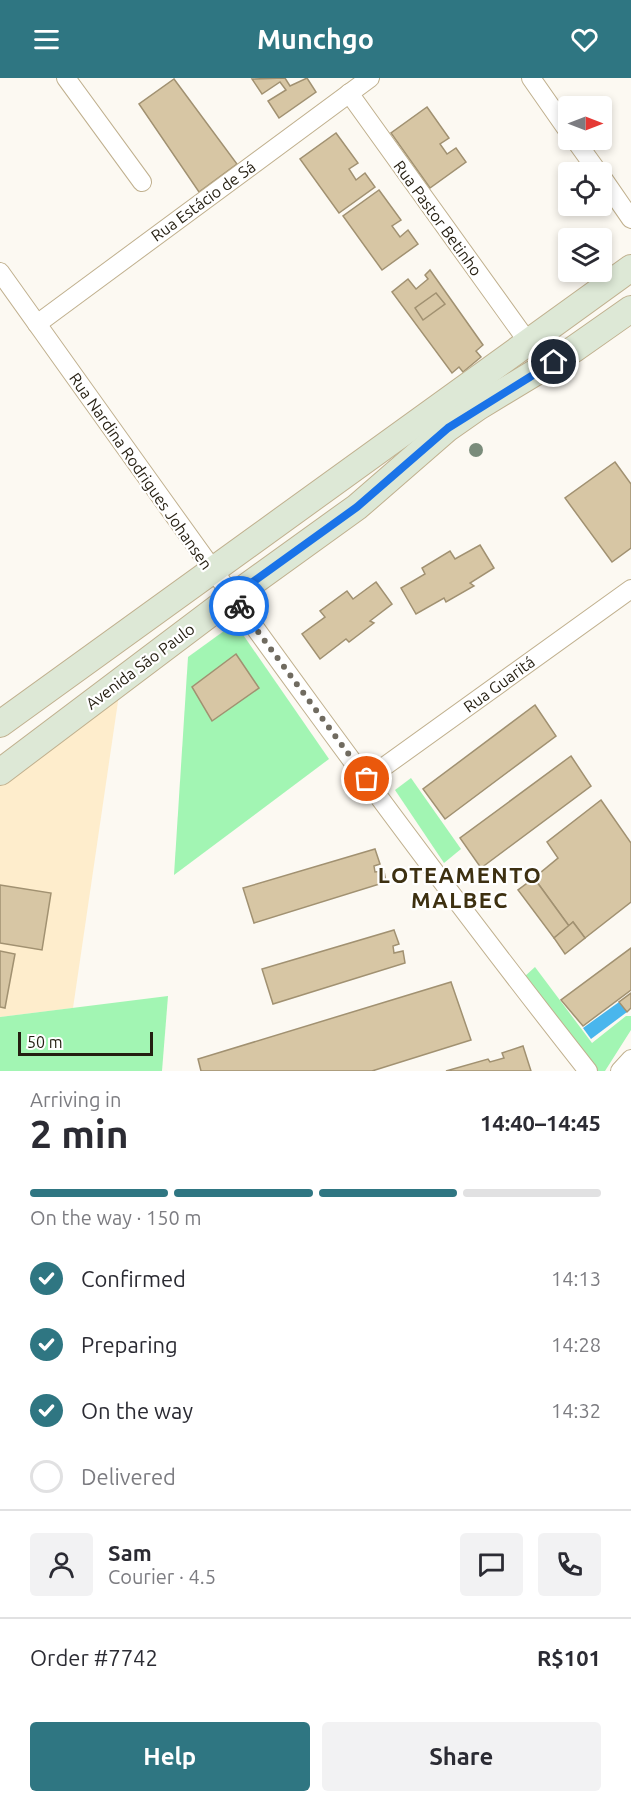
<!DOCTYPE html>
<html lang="en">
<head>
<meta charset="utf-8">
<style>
	:root { --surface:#fff; --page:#f2f2f3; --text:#2b2b33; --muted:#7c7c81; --line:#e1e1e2; --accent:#2f7682 }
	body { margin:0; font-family:Ubuntu,sans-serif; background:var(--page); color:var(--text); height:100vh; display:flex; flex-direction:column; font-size:22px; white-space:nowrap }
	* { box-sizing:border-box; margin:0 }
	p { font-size:20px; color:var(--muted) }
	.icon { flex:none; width:33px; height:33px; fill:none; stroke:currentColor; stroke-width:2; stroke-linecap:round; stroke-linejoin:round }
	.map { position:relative; height:993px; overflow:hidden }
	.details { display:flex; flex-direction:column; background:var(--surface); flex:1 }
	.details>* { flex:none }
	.needle { width:39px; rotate:90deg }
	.fabs { position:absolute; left:558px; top:18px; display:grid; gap:12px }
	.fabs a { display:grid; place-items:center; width:54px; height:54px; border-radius:6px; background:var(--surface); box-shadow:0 3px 9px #0003; font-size:30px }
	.scale { position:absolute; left:18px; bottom:15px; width:135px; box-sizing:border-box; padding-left:6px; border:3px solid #241e11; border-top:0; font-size:16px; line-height:21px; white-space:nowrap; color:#241e11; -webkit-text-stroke:4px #fff; paint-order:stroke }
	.pin { position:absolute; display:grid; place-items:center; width:51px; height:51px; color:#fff; margin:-26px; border:3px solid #fff; border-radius:50%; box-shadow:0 2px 6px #0007 }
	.courier { position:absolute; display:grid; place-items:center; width:60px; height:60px; margin:-30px; border:4px solid #1a73e8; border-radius:50%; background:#fff; color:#222; box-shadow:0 2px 8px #0007 }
	.overview em { font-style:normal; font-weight:700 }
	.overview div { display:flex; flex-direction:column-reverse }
	.overview { display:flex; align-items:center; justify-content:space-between; height:102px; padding:0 30px }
	h1 { font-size:39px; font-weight:700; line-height:45px }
	.bar { display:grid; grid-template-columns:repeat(4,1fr); gap:9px 6px; align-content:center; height:72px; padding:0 30px }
	.bar i { height:8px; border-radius:4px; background:var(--line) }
	.bar .selected { background:var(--accent) }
	.bar p { grid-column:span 4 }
	.line { display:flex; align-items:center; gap:15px; padding:0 30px; border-top:2px solid var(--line) }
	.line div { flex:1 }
	.round { display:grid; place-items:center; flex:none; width:63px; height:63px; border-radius:6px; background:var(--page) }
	ol { padding:0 30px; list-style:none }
	li { display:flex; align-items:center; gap:18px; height:66px }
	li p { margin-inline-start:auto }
	li .icon { padding:6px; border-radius:50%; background:var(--accent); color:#fff; stroke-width:4 }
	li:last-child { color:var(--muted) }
	li i { width:33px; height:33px; border:3px solid var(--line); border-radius:50% }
	.action { display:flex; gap:12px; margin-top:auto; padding:12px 30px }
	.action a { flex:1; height:69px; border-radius:6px; background:var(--accent); color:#fff; font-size:24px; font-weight:700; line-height:69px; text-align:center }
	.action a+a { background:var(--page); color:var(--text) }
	header { display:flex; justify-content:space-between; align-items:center; height:78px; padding:0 30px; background:var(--accent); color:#fff; font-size:27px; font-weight:700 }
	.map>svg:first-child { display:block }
	.built { fill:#feedcc }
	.green { fill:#a2f5b3 }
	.water { fill:#49b6ed }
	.building { fill:#d7c6a4; stroke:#a19171; stroke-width:1.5 }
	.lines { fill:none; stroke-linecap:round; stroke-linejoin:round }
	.minor-casing { stroke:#c0b08e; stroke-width:20 }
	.secondary-casing { stroke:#c0b08e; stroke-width:28 }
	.minor { stroke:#fff; stroke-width:18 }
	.secondary { stroke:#dde8d6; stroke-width:26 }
	.tree { fill:#7a8c7b }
	.done { stroke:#706b60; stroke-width:6; stroke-dasharray:0 10.8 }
	.route { stroke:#1a73e8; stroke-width:8 }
	.labels { text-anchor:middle; stroke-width:4.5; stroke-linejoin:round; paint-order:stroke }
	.street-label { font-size:16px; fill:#241e11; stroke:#fff }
	.district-label { font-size:22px; font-weight:bold; letter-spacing:1.5px; fill:#3d3011; stroke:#fff }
</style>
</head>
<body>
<header><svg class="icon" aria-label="menu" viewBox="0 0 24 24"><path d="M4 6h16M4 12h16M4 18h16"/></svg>Munchgo<svg class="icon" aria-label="heart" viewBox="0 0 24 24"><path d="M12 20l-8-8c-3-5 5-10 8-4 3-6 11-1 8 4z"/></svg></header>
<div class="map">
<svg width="631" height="993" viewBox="0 0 631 993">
	<rect width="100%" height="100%" fill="#fcf9f2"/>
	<polygon class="built" points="121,603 73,930 0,939 0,694"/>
	<g class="green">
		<polygon points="235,545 329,681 174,797 188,579"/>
		<polygon points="411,700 461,771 444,785 395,712"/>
		<polygon points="535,889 592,965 626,938 631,938 631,952 605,993 595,993 524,899"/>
		<polygon points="168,918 162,993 0,993 0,939"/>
	</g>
	<polygon class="water" points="619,924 627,934 591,961 583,950"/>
	<g class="building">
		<polygon points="285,0 290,8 307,0 316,14 279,40 268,23 286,12 280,4 262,16 252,1"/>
		<polygon points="174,1 237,86 199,114 139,26"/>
		<polygon points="427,29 449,60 440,66 447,76 456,70 466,84 430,110 391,55"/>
		<polygon points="336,55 358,85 349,91 356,102 365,95 375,109 339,135 300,81"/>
		<polygon points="379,112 401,142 392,148 400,159 408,152 418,166 382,192 343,138"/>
		<polygon points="430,192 483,267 476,273 481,279 463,294 459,289 452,295 392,214 408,201 416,211 428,201 425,197"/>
		<polygon points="436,215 445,226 423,242 415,230"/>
		<polygon points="615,384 631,406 631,470 612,484 565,420"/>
		<polygon points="480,467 494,490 470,505 474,508 446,524 444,520 416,536 401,510 425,496 422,490 450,473 455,481"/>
		<polygon points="376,504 392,526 370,543 374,545 349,564 346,561 320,581 302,556 325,539 320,533 347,513 353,521"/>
		<polygon points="236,576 259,610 212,643 192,609"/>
		<polygon points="535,627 556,658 445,741 423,711"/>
		<polygon points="571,678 591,708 481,790 460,760"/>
		<polygon points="601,722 631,765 631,824 585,860 573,844 569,848 534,800 558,780 547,764"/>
		<polygon points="375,771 380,786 374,788 375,794 384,793 386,804 254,845 243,810"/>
		<polygon points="534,800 569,848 554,860 518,812"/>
		<polygon points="0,807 51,815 42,872 0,865"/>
		<polygon points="573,844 585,860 565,876 554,860"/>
		<polygon points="394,852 399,866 393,868 394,875 403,873 405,885 273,926 262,891"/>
		<polygon points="631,870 631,912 583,948 561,922"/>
		<polygon points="0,873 15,876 5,930 0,929"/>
		<polygon points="451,904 471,962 372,993 201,993 198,981"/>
		<polygon points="631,915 631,930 627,934 619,924"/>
		<polygon points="523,968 531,993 446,993 488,981 490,984 504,980 502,975"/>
	</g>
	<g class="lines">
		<g class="minor-casing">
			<g id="minor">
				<polyline points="66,0 142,104"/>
				<polyline points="531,0 568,53"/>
				<polyline points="349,15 528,264"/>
				<polyline points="575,62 598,94"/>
				<polyline points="602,99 631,141"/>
				<path d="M0,194C192,463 383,733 588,993"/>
				<polyline points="37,246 370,0"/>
				<polyline points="367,701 631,511"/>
				<polyline points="620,993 631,981"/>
			</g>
		</g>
		<g class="secondary-casing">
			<g id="secondary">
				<polyline points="0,646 631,190"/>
				<polyline points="0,694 232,519 357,429 448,350 478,329 574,271 631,231"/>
			</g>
		</g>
		<use href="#minor" class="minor"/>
		<use href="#secondary" class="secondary"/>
	</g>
	<circle class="tree" cx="476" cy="372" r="7"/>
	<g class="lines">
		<polyline class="done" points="239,528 367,701"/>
		<polyline class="route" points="239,528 232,519 357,429 448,350 554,284"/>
	</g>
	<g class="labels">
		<g class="street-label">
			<text transform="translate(203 123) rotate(-36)" y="6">Rua Estácio de Sá</text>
			<text transform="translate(438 140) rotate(54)" y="6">Rua Pastor Betinho</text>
			<text transform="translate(141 393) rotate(55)" y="6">Rua Nardina Rodrigues Johansen</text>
			<text transform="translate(140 588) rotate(-37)" y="6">Avenida São Paulo</text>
			<text transform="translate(499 606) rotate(-36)" y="6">Rua Guaritá</text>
		</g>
		<g class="district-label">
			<text x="460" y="805">LOTEAMENTO<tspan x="460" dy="25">MALBEC</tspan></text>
		</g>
	</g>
</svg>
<div class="fabs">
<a><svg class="needle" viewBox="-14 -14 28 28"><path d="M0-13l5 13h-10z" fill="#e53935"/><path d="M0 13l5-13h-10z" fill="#7c7c81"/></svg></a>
<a><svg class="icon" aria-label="locate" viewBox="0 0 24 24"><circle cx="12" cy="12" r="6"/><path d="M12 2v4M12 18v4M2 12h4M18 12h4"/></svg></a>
<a><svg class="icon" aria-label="layers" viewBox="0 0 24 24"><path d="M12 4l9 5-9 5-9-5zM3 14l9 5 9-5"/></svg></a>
</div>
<div class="scale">50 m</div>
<div class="pin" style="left:367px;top:701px;background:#ea580c"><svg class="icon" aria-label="bag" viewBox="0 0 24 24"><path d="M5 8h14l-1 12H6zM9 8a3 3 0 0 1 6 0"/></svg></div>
<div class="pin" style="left:554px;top:284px;background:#1f2937"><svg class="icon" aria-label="home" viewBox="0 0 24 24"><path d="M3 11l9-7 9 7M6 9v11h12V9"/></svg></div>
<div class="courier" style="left:239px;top:528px"><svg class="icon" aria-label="bike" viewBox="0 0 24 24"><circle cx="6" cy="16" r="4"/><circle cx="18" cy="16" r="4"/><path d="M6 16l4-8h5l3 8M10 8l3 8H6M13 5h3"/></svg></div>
</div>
<section class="details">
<div class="overview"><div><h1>2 min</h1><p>Arriving in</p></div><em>14:40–14:45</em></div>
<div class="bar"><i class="selected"></i><i class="selected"></i><i class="selected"></i><i></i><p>On the way · 150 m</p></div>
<ol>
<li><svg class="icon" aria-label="check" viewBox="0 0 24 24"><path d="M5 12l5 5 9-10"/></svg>Confirmed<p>14:13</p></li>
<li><svg class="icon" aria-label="check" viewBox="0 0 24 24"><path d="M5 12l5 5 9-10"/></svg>Preparing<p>14:28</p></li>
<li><svg class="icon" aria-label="check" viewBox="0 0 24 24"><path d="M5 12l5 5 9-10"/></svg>On the way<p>14:32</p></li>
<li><i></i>Delivered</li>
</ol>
<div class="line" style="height:108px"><a class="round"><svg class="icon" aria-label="person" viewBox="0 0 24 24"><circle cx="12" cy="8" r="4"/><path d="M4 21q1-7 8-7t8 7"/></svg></a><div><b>Sam</b><p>Courier · 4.5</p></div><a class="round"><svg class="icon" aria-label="chat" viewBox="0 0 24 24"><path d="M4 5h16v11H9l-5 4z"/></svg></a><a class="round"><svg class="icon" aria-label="phone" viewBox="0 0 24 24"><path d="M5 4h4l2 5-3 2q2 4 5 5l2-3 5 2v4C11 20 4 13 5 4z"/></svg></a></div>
<div class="line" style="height:78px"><div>Order #7742</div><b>R$101</b></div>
<div class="action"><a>Help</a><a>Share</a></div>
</section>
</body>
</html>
